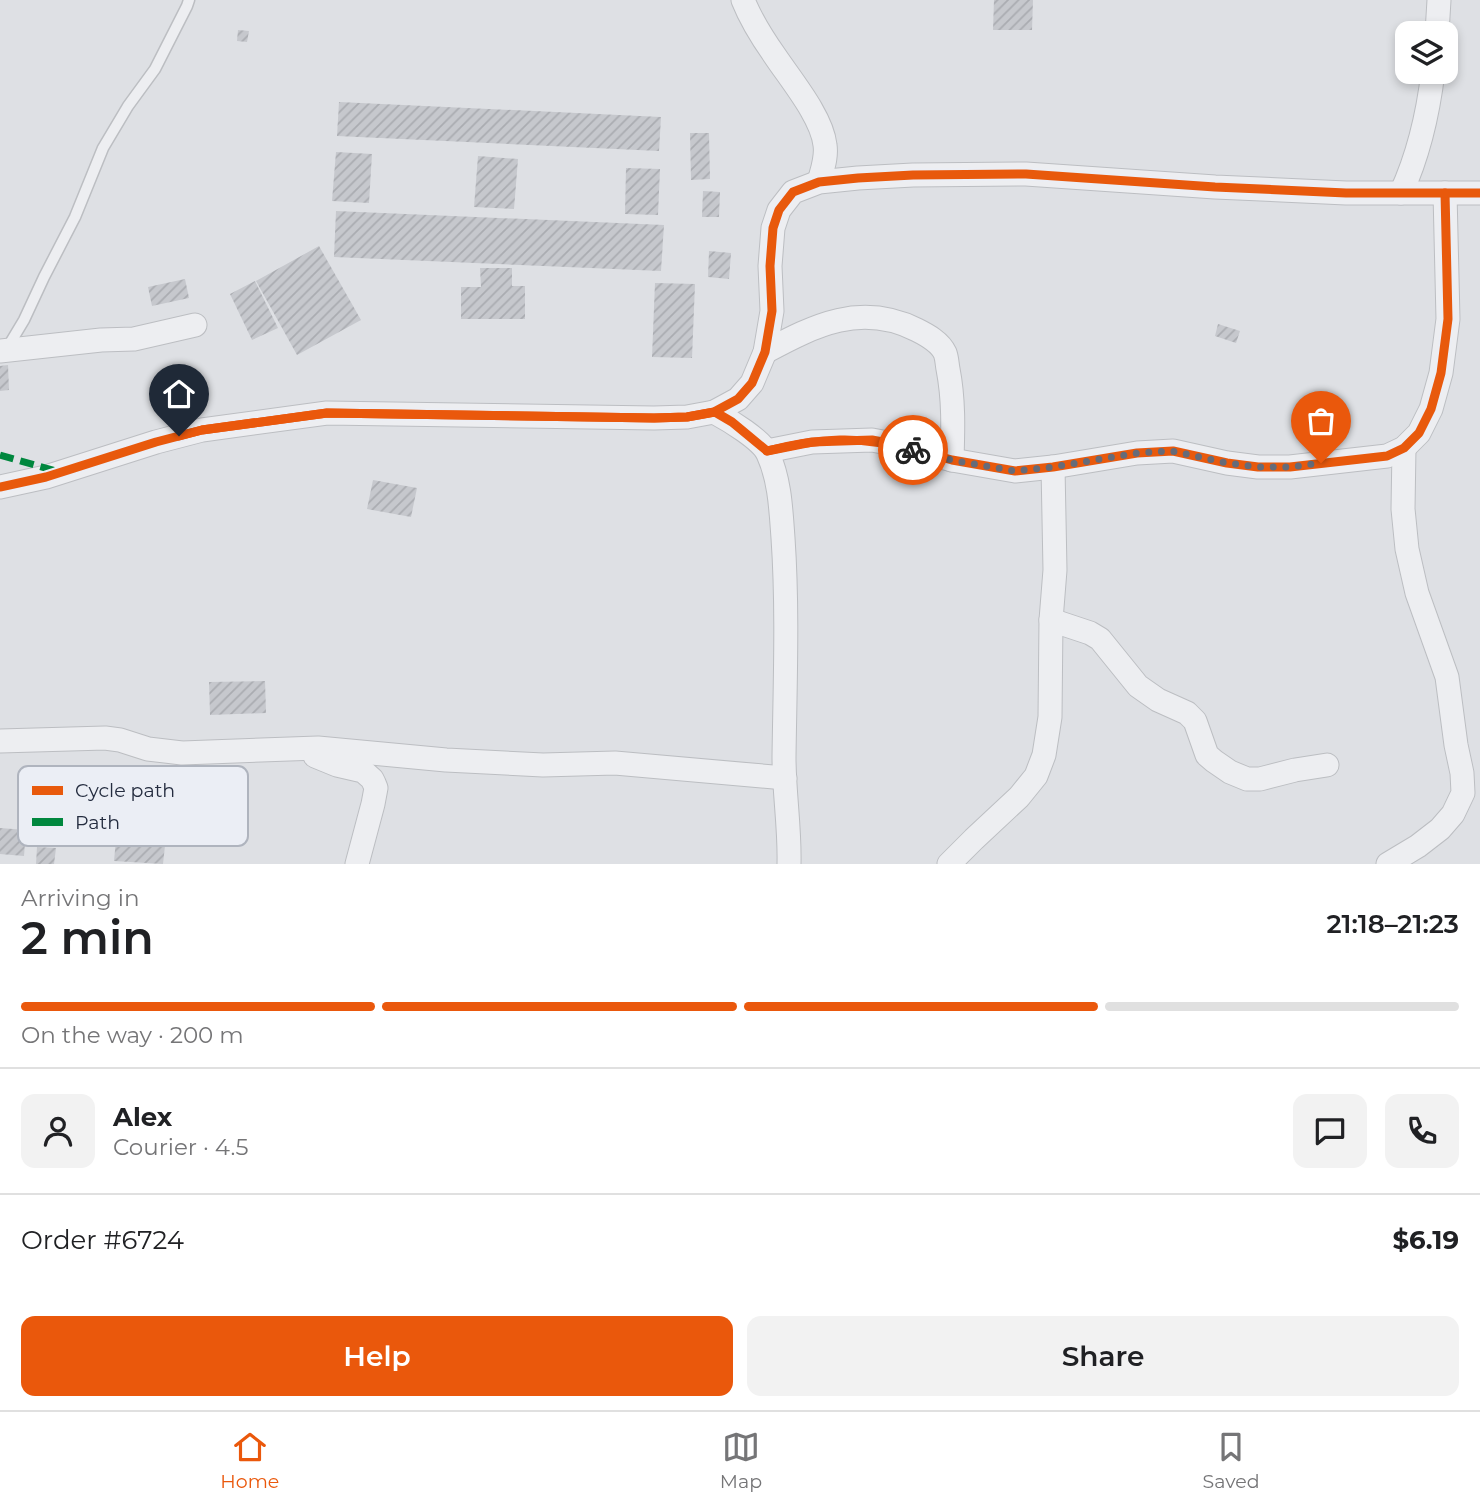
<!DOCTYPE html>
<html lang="en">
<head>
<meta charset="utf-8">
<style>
	:root { --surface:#fff; --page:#f2f2f2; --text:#202124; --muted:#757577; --line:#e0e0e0; --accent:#ea580c }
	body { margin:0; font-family:Montserrat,sans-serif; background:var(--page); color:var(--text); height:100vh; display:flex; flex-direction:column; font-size:26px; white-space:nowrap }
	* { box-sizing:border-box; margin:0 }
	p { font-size:23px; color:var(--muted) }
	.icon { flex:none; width:38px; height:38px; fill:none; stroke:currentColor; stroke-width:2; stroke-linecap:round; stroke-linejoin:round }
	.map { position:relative; height:864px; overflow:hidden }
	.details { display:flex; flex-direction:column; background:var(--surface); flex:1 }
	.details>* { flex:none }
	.tools { position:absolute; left:1395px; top:21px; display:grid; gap:14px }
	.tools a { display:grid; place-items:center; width:63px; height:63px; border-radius:14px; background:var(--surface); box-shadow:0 4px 10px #0003; font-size:35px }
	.pin { position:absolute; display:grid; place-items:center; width:60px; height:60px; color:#fff; margin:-72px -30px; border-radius:50% 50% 50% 0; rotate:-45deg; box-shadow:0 0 7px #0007 }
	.pin .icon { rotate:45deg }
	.courier { position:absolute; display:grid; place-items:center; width:70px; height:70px; margin:-35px; border:5px solid #ea580c; border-radius:50%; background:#fff; color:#222; box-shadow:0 2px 9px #0007 }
	.headline em { font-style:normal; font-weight:600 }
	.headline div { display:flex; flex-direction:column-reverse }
	.headline { display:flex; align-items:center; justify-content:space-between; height:119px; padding:0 21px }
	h1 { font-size:46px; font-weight:600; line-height:52px }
	.bar { display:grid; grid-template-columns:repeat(4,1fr); gap:10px 7px; align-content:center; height:84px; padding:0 21px }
	.bar i { height:9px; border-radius:5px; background:var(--line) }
	.bar .active { background:var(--accent) }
	.bar p { grid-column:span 4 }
	.line { display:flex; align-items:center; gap:18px; padding:0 21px; border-top:2px solid var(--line) }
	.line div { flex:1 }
	.round { display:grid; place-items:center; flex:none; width:74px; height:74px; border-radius:14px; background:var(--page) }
	.action { display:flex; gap:14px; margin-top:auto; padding:14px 21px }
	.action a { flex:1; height:80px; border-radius:14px; background:var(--accent); color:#fff; font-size:28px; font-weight:600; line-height:80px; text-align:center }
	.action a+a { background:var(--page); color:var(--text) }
	.menu { display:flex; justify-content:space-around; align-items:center; height:98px; border-top:2px solid var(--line); background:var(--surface); font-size:19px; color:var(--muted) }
	.menu a { display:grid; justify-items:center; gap:4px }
	.menu .active { color:var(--accent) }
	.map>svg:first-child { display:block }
	.building { fill:url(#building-hatch) }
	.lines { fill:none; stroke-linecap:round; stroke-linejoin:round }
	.lane-casing { stroke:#bcbec2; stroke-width:13 }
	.street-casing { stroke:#bcbec2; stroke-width:25 }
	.lane { stroke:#edeef1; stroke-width:10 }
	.street { stroke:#edeef1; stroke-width:23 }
	.quiet { stroke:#00873e; stroke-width:7; stroke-dasharray:14 7; stroke-linecap:butt }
	.cycleway-casing { stroke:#ebeef5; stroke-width:13 }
	.cycleway { stroke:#e8590c; stroke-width:9 }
	.done { stroke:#656b79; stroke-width:7; stroke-dasharray:0 12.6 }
	.route { stroke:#ea580c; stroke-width:9 }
	.key { fill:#ebeef5; stroke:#afb4be; stroke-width:2 }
	.key-label { font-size:19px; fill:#242c3f }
</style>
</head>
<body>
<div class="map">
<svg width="1480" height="864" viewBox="0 0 1480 864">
	<defs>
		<pattern id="building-hatch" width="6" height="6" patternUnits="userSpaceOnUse" patternTransform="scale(1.75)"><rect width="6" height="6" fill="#c6c8cd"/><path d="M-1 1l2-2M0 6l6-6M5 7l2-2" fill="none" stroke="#aaacb1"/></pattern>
	</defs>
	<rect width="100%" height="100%" fill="#dee0e4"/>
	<g class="building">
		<polygon points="994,0 1033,0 1032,30 993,30"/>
		<polygon points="238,30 249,31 247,42 237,41"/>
		<polygon points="339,102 661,117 659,151 337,136"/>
		<polygon points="690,133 709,133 710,179 691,180"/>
		<polygon points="336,152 372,154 369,203 332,201"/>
		<polygon points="478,156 518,159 514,209 474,207"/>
		<polygon points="626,168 660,169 658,215 625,214"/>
		<polygon points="703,191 720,192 719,217 702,217"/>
		<polygon points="336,211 664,225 661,271 334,257"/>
		<polygon points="319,246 361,320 297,355 256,281"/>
		<polygon points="709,251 731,253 729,279 708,277"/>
		<polygon points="480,268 512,268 512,286 525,286 525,319 461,319 461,287 481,287"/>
		<polygon points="185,279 189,298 152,306 148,287"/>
		<polygon points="255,281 278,328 252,340 230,294"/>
		<polygon points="655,283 695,284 692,358 652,357"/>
		<polygon points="1218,324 1240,331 1236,343 1215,336"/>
		<polygon points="8,365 9,390 0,391 0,366"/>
		<polygon points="373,480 417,488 411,517 367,509"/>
		<polygon points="265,681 266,713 210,715 209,682"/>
		<polygon points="119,808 142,810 142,815 168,818 163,864 114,861"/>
		<polygon points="0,828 26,830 24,856 0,854"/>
		<polygon points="37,847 56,848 54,864 36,864"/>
	</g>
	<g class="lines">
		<g class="lane-casing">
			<polyline id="lane" points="6,350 24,320 44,277 75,217 103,148 128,106 155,69 187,6 189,0"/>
		</g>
		<g class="street-casing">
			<g id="street">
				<path d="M743,0C751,20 763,39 775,56C791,80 822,117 825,145C827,158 822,170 819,182"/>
				<polyline points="1437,33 1439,0"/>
				<path d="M1401,193C1419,154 1428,114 1433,72"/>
				<polyline points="0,351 101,340 134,339 195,325"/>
				<path d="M765,352C815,325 861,302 917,330C927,335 940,342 945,353C947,358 947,364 948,369C954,400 953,429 952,460"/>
				<path d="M714,412C729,420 762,440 768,454C780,480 781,511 783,538C788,611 785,684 784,757C784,793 790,828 789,864"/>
				<polyline points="767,451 812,442 872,440 893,444 952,460 1015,471 1053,467 1137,453 1173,451 1227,463 1258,467 1290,467 1387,456 1404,448 1419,433 1431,409 1441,373 1448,319 1445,193"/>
				<polyline points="0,487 46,477 156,442 202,430 327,413 654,418 687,417 714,412 738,399 752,383 765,352 772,311 770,266 773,228 779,210 793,192 819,182 858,178 913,175 1026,174 1215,187 1346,193 1480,193"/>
				<polyline points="1051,620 1090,633 1100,639 1138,686 1158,700 1187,713 1195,721 1207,755 1214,761 1230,772 1247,779 1260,779 1295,770 1327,765"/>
				<polyline points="0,741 105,738 120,740 148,749 182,753 318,748 446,760 543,765 615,763 785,778"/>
				<polyline points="315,756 337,765 363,771 372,779 374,783 376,788 373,804 357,864"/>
				<polyline points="949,864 974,839 1019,797 1036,776 1044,755 1050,717 1051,620 1055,570 1053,467"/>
				<polyline points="1388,864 1418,846 1440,829 1453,814 1463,793 1462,773 1456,745 1447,677 1417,593 1407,549 1403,509 1404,448"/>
			</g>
		</g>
		<use href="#lane" class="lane"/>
		<use href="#street" class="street"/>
		<polyline class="quiet" points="0,455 56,471"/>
		<g class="cycleway-casing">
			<g id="cycleway">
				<polyline points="767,451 812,442 872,440 893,444 952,460 1015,471 1053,467 1137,453 1173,451 1227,463 1258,467 1290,467 1387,456 1404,448 1419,433 1431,409 1441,373 1448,319 1445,193"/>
				<polyline points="0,487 46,477 156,442 202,430 327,413 654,418 687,417 714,412 738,399 752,383 765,352 772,311 770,266 773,228 779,210 793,192 819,182 858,178 913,175 1026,174 1215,187 1346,193 1480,193"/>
			</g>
		</g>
		<use href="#cycleway" class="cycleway"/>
	</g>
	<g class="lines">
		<polyline class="done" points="913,450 951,460 1015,471 1053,467 1137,453 1172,451 1227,463 1258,467 1290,467 1321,463"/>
		<path class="route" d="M179,436L202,430L327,413L654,418L687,417L715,412L732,422L767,451C819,438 861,435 913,450"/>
	</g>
	<rect x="18" y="766" width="230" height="80" rx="10" class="key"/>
	<rect x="32" y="786" width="31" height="9" fill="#e8590c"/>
	<rect x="32" y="818" width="31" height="8" fill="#00873e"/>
	<g class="key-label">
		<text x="75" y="797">Cycle path</text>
		<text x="75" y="829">Path</text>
	</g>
</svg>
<div class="tools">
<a><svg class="icon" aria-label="layers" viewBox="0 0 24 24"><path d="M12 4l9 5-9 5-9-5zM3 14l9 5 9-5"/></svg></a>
</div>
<div class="pin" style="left:1321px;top:463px;background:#ea580c"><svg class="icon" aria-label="bag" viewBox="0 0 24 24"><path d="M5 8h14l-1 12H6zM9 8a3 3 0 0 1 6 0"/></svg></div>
<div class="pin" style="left:179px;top:436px;background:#1f2937"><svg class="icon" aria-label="home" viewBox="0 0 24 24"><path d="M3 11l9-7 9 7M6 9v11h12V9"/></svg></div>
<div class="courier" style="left:913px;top:450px"><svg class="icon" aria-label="bike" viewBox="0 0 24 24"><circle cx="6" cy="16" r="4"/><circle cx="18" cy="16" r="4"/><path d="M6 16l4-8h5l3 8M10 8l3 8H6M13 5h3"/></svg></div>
</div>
<section class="details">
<div class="headline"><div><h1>2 min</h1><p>Arriving in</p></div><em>21:18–21:23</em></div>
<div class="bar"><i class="active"></i><i class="active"></i><i class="active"></i><i></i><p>On the way · 200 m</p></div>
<div class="line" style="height:126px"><a class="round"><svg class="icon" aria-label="person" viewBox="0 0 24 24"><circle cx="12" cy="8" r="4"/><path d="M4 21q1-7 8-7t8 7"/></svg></a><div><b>Alex</b><p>Courier · 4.5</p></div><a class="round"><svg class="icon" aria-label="chat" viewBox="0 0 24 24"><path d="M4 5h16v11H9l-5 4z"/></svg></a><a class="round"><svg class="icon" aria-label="phone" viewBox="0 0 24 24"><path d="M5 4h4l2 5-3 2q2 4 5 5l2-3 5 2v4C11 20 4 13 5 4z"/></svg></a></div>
<div class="line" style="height:91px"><div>Order #6724</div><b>$6.19</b></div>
<div class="action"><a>Help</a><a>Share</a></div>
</section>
<nav class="menu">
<a class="active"><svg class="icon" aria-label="home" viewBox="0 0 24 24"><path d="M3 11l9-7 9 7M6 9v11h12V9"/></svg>Home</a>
<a><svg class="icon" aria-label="map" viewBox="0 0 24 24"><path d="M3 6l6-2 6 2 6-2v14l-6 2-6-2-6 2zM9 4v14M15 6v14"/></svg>Map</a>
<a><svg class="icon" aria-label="saved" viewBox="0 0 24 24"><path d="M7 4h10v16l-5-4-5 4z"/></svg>Saved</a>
</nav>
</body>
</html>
